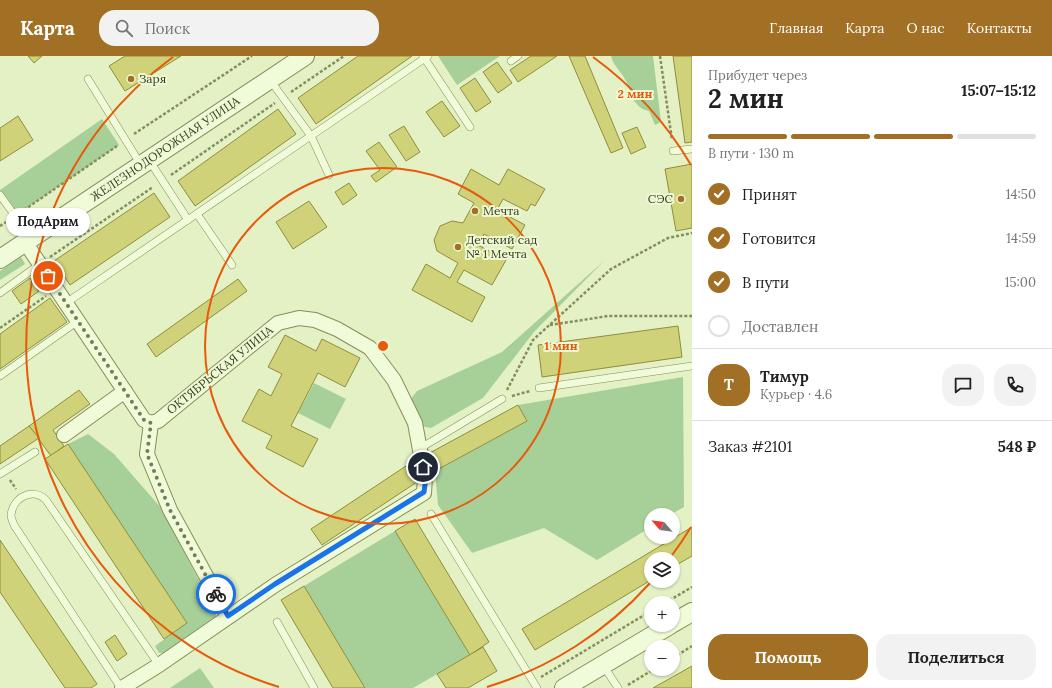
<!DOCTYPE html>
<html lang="ru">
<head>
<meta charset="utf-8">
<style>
	:root { --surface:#fff; --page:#f2f2f2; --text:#222; --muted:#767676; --line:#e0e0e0; --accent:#a17025 }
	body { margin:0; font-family:Lora,serif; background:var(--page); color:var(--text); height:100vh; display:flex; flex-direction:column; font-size:15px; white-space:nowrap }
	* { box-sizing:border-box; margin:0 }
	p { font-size:13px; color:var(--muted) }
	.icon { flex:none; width:22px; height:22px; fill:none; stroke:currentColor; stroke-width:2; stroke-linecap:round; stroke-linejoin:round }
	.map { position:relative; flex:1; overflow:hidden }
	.details { display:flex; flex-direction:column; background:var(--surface); width:360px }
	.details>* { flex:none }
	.needle { width:26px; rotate:298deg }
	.controls { position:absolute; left:644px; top:452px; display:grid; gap:8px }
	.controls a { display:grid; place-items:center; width:36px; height:36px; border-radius:50%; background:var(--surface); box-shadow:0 1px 3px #0004; font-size:20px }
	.pin { position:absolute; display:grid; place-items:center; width:34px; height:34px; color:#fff; margin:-17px; border:2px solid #fff; border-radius:50%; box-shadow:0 1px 4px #0007 }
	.courier { position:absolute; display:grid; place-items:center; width:40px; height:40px; margin:-20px; border:3px solid #1a73e8; border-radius:50%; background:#fff; color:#222; box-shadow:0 1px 5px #0007 }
	.bubble { position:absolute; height:28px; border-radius:14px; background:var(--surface); box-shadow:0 1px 3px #0004; font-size:13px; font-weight:800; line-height:28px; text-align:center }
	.summary em { font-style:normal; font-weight:800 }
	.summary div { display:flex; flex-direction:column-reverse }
	.summary { display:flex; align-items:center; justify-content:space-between; height:68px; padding:0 16px }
	h1 { font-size:26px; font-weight:800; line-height:30px }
	.bar { display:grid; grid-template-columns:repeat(4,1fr); gap:6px 4px; align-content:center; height:48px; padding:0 16px }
	.bar i { height:5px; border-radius:3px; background:var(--line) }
	.bar .active { background:var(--accent) }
	.bar p { grid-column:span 4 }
	.line { display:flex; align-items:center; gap:10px; padding:0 16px; border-top:1px solid var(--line) }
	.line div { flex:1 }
	.round { display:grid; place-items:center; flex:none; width:42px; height:42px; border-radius:16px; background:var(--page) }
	ol { padding:0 16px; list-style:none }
	li { display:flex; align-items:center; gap:12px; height:44px }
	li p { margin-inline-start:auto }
	li .icon { padding:4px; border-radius:50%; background:var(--accent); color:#fff; stroke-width:4 }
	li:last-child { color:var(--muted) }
	li i { width:22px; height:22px; border:2px solid var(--line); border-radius:50% }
	.primary-button { display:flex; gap:8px; margin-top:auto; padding:8px 16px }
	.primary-button a { flex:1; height:46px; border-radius:16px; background:var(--accent); color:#fff; font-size:16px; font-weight:800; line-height:46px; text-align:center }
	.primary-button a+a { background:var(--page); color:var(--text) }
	header { display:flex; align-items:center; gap:24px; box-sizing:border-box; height:56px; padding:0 20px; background:var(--accent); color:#fff }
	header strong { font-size:19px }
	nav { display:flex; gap:22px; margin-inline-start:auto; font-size:14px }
	.search { width:280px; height:36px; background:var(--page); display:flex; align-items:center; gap:10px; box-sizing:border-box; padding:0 14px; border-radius:16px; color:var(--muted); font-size:15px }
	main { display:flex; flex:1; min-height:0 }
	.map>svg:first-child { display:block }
	.green { fill:#a7d098 }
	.building { fill:#cfd278; stroke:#8e8e3d }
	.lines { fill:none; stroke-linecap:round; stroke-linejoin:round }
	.service-casing { stroke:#868e59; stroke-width:8 }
	.minor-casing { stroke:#868e59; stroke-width:16 }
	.tertiary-casing { stroke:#868e59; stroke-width:20 }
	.path { stroke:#868e59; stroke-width:2.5; stroke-dasharray:3 2; stroke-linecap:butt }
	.service { stroke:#f0fbd9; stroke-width:7 }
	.minor { stroke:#f0fbd9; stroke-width:14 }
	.tertiary { stroke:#f0fbd9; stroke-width:18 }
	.done { stroke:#757c58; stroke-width:4; stroke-dasharray:0 7.2 }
	.route { stroke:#1a73e8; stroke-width:5 }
	.ring { fill:none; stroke:#e8590c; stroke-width:2 }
	.poi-dot { fill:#a17025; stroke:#edf8d5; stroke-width:1.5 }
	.labels { text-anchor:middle; stroke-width:4; stroke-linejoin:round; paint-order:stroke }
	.poi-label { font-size:12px; fill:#3a3d1e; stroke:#edf8d5; text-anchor:start }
	.street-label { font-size:12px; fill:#3a3d1e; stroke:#edf8d5 }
	.centre { fill:#e8590c; stroke:#edf8d5; stroke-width:2 }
	.ring-label { font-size:12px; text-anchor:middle; font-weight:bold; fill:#e8590c; stroke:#edf8d5; stroke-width:4; stroke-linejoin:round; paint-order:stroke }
</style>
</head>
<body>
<header>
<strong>Карта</strong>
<div class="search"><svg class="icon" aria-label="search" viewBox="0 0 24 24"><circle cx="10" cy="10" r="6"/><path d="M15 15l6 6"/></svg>Поиск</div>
<nav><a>Главная</a><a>Карта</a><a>О нас</a><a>Контакты</a></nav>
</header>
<main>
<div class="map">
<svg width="692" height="632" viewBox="0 0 692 632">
	<rect width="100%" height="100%" fill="#e3f1c5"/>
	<g class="green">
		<polygon points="438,0 500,0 457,29"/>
		<path d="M611,0H653L661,66L655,69L649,55C643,54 640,52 636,47C631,42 630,34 627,27C623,17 613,10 611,0Z"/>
		<polygon points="102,63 119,89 15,160 0,139 0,134"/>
		<polygon points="21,201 25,208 0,224 0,215"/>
		<polygon points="605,204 534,276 483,342 431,372 421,370 410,344 417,335 502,296"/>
		<polygon points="683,321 684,451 670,459 651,459 651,471 597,504 544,472 472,497 438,449 435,415 527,365 518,349"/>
		<polygon points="314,327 346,343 330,373 298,357"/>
		<polygon points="88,378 114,398 162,453 200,527 217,555 215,562 165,597 159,597 155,590 187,567 68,388"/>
		<polygon points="395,475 470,599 413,632 365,632 304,530"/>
		<polygon points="200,612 214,632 170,632"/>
	</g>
	<g class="building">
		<polygon points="28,0 42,0 34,7"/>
		<polygon points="125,0 181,0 125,35 109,10"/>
		<polygon points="358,0 412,0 316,68 298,42"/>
		<polygon points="531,0 557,0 518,26 510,14"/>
		<polygon points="569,0 585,0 623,92 611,97"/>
		<polygon points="673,0 692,0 692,86 685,87"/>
		<polygon points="497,6 512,27 498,37 483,16"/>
		<polygon points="475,22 491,46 476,56 460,32"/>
		<polygon points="442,45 460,70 444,81 426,56"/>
		<polygon points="278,53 296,78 195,150 178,125"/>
		<polygon points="18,60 33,84 0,105 0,72"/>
		<polygon points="404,70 420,96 406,105 389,79"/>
		<polygon points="637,71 646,91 631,98 622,77"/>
		<polygon points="379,86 397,111 376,126 371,120 380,114 366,95"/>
		<polygon points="692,108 692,172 676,175 665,113"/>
		<polygon points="471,113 499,129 508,113 545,133 535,150 531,148 527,155 503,143 497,154 525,169 512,193 484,178 478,189 506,204 492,229 464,214 457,226 485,241 472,266 412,234 426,208 450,222 458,207 437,195 434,184 440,170 452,165 463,167 474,147 458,138"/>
		<polygon points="349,127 357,139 343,149 335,136"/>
		<polygon points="154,137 170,161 70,229 54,205"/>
		<polygon points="309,145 327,171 293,193 276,166"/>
		<polygon points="30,222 39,235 21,248 12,235"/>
		<polygon points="238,223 247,235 156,301 147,288"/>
		<polygon points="50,242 67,266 0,313 0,278"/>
		<polygon points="678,270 682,301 542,321 538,289"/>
		<polygon points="285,279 316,295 322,283 360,302 345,331 318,317 291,370 318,383 303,411 266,392 272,380 242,365 259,333 271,340 282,318 268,311"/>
		<polygon points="79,334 90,348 53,374 64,390 51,400 29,370"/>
		<polygon points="518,349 527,365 435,415 426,399"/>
		<polygon points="29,370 39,382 0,408 0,390"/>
		<polygon points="68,388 187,567 164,583 45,403"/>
		<polygon points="412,406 423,422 322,489 311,473"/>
		<polygon points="415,463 489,586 470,599 395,475"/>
		<polygon points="692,471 692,500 673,511 673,503 651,503 651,524 535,594 522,573"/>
		<polygon points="0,484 97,628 91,632 65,632 0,536"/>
		<polygon points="304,530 365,632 333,632 281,544"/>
		<polygon points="115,579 127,598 117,605 105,586"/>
		<polygon points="483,591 497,615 468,632 446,632 437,618"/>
		<polygon points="692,610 692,632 653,632"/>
	</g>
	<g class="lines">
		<g class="service-casing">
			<g id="service">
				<polyline points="423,0 470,71"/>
				<polyline points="511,5 518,0"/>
				<polyline points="88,23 141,109"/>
				<polyline points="270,24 311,80 329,119"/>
				<polyline points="673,95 692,93"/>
				<polyline points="149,104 188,164"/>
				<polyline points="0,139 15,160 25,186"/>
				<polyline points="197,158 232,209"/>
				<polyline points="0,237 40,208"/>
				<polyline points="66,247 428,0"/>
				<polyline points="0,320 78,265"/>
				<polyline points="539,332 692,310"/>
				<polyline points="419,393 502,343"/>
				<polyline points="0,418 35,396"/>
				<polyline points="431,458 537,632"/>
				<polyline points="277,566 314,632"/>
				<polyline points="603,609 618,632"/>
				<path d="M121,632L14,469C13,466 11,462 11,459C13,441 33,431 46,444L159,609"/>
			</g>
		</g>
		<g class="minor-casing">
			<g id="minor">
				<polyline points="25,186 144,364 151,367"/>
				<polyline points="151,367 147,398 170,454 228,560"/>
				<polyline points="64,379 125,335"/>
				<polyline points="122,632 159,609 275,529 424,437 425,421 415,367 394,324 370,292 337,273 315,264 299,262 278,267 158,365 151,367"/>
			</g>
		</g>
		<g class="tertiary-casing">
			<g id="tertiary">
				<polyline points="0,203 305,0"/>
				<polyline points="673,567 692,556"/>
				<polyline points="564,632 670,569"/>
			</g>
		</g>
		<g class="path">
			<polyline points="660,0 672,84"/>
			<polyline points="291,36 344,0"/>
			<polyline points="134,78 252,0"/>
			<polyline points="171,119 275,47"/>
			<polyline points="24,154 117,90"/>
			<polyline points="0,170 6,166"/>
			<polyline points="50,201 153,131"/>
			<polyline points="550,269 608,260 692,260"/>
			<polyline points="0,272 46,240"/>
			<polyline points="507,334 533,284 611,213 668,182 692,177"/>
			<polyline points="512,340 530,335"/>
			<polyline points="10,424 16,433"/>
			<polyline points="665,547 692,531"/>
			<polyline points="673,602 692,590"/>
			<polyline points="541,621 651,555"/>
			<polyline points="628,629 654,613"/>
		</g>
		<use href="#service" class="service"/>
		<use href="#minor" class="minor"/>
		<use href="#tertiary" class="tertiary"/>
	</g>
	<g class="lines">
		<polyline class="done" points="48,220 144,364 151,367 147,398 170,454 216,538"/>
		<polyline class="route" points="216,538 228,560 275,528 424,436 426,421 423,411"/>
	</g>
	<g class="ring">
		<circle cx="383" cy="290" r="178"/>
		<path d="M691 471A357 357 0 0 1 670 502M650 527A357 357 0 0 1 487 631M279 631A357 357 0 0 1 173 1M593 1A357 357 0 0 1 691 109"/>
	</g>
	<g class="poi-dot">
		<circle cx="131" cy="23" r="4"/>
		<circle cx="681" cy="143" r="4"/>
		<circle cx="475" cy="155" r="4"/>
		<circle cx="458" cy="191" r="4"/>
	</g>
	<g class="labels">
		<g class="poi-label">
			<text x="139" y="27">Заря</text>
			<text x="673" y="147" text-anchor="end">СЭС</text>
			<text x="483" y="159">Мечта</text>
			<text x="466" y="188">Детский сад<tspan x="466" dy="14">№ 1 Мечта</tspan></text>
		</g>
		<g class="street-label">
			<text transform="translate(165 93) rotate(-34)" y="4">ЖЕЛЕЗНОДОРОЖНАЯ УЛИЦА</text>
			<text transform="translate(220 314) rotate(-39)" y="4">ОКТЯБРЬСКАЯ УЛИЦА</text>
		</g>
	</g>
	<circle cx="383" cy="290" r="6" class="centre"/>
	<g class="ring-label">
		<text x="635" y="42">2 мин</text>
		<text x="561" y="294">1 мин</text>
	</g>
</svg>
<div class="controls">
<a><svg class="needle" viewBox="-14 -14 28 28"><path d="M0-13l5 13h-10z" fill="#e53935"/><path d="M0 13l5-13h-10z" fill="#767676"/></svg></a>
<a><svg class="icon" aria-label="layers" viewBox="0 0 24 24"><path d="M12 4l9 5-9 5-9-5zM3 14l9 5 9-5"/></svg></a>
<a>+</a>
<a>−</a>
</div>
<div class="pin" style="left:48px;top:220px;background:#ea580c"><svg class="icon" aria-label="bag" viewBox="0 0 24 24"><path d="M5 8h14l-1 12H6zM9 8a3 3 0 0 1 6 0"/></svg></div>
<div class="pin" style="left:423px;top:411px;background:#1f2937"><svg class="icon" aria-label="home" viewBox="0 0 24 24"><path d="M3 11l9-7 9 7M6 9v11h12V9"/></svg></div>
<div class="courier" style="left:216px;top:538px"><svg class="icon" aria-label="bike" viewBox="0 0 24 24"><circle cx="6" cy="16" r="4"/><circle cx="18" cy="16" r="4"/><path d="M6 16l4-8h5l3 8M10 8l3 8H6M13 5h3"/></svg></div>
<div class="bubble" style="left:6px;top:152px;width:84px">ПодАрим</div>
</div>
<section class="details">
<div class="summary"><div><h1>2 мин</h1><p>Прибудет через</p></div><em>15:07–15:12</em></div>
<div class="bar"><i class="active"></i><i class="active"></i><i class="active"></i><i></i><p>В пути · 130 m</p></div>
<ol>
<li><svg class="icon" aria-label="check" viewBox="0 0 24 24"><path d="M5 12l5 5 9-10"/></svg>Принят<p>14:50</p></li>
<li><svg class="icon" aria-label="check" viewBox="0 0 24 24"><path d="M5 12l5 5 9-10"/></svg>Готовится<p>14:59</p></li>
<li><svg class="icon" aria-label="check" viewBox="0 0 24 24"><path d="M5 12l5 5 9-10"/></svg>В пути<p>15:00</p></li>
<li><i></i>Доставлен</li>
</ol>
<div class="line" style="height:72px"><b class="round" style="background:var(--accent);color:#fff">Т</b><div><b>Тимур</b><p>Курьер · 4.6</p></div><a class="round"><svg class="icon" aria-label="chat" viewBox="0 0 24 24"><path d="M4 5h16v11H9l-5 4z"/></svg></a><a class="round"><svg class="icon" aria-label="phone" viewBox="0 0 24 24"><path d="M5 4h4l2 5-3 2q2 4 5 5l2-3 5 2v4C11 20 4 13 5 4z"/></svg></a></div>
<div class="line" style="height:52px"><div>Заказ #2101</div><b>548 ₽</b></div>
<div class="primary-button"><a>Помощь</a><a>Поделиться</a></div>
</section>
</main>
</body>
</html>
